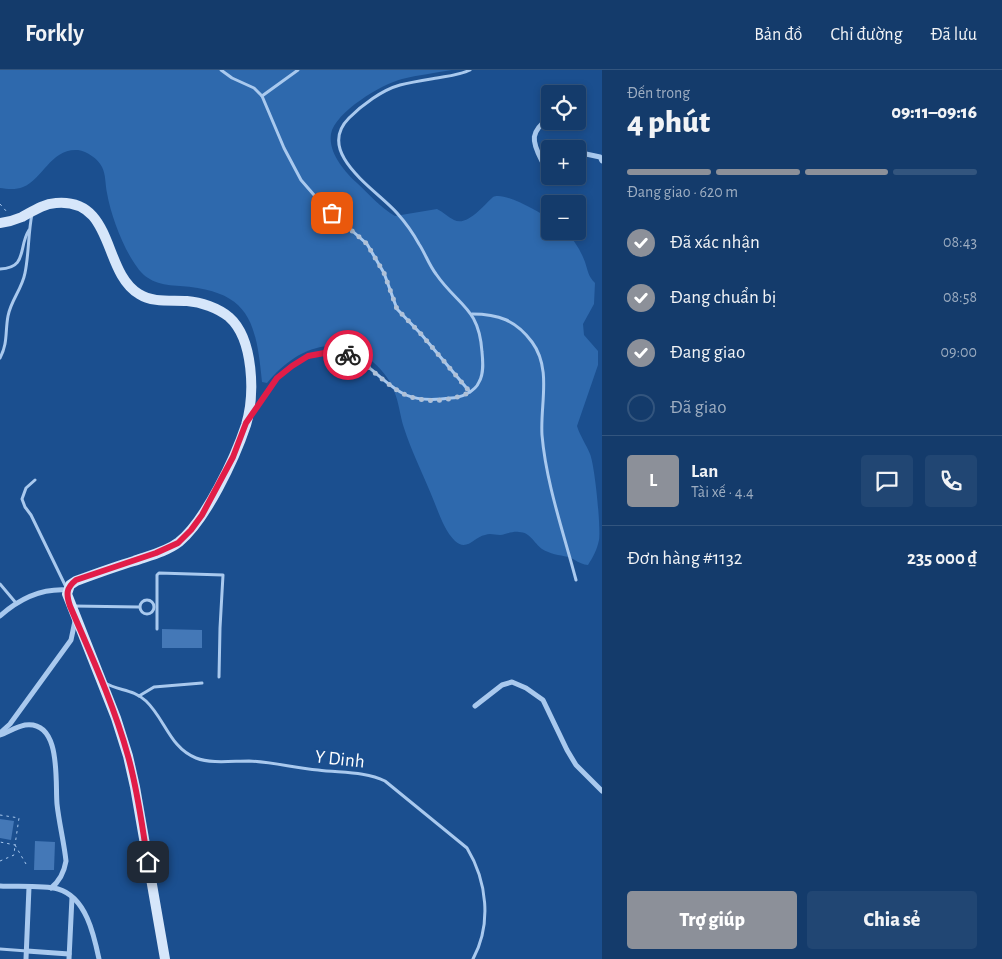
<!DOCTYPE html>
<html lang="vi">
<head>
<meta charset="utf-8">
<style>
	:root { --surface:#143b6b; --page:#214673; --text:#f1f3f6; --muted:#9dadc1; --line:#33557e; --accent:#8c9099 }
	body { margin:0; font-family:"Alegreya Sans",sans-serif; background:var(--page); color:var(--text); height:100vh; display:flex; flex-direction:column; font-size:19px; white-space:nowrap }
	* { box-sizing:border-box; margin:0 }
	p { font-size:16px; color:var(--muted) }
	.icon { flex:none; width:28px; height:28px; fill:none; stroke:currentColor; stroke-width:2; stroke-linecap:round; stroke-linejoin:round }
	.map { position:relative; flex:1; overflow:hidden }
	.details { display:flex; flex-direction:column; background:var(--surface); width:400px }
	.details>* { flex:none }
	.controls { position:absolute; left:541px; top:15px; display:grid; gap:10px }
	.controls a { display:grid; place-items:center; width:45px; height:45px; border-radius:5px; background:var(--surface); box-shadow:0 2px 8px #0003,0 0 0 1px var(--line); font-size:25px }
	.pin { position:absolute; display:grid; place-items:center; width:42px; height:42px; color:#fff; margin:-21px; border-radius:10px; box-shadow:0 2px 8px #0006 }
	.courier { position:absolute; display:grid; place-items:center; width:50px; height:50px; margin:-25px; border:4px solid #e11d48; border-radius:50%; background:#fff; color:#222; box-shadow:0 1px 6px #0007 }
	.summary em { font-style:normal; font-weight:800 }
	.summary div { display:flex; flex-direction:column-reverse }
	.summary { display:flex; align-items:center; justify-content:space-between; height:85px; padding:0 25px }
	h1 { font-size:32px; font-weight:800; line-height:38px }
	.bar { display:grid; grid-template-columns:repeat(4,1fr); gap:8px 5px; align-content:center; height:60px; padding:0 25px }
	.bar i { height:6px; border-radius:4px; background:var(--line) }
	.bar .on { background:var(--accent) }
	.bar p { grid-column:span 4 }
	.line { display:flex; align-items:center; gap:12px; padding:0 25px; border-top:1px solid var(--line) }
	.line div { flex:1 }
	.round { display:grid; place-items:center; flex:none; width:52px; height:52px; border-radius:5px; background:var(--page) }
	ol { padding:0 25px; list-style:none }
	li { display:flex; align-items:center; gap:15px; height:55px }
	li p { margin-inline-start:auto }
	li .icon { padding:5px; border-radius:50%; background:var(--accent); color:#fff; stroke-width:4 }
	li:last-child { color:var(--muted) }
	li i { width:28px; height:28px; border:2px solid var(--line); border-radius:50% }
	.primary-button { display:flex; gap:10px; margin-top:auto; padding:10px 25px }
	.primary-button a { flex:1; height:58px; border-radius:5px; background:var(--accent); color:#fff; font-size:20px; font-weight:800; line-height:58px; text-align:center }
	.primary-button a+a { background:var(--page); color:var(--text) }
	header { display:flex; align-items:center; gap:30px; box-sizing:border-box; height:70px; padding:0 25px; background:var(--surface); border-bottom:1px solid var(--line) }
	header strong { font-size:24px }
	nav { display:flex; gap:28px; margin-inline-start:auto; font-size:18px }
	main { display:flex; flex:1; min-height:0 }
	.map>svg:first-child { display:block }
	.green { fill:#2e69ad }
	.building { fill:#4478b7 }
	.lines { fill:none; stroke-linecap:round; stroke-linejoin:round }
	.path { stroke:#a9c9ee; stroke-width:1; stroke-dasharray:2.5 4; stroke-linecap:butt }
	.service { stroke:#a9c9ee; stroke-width:3 }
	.minor { stroke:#a9c9ee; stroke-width:5 }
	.secondary { stroke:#d6e6fa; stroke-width:10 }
	.done { stroke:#afc1d8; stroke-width:5; stroke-dasharray:0 9 }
	.route { stroke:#e11d48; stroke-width:6 }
	.labels { text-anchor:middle; stroke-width:4; stroke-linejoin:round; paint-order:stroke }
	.street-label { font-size:19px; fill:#fff; stroke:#1b4f8f }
</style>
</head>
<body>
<header>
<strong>Forkly</strong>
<nav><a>Bản đồ</a><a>Chỉ đường</a><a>Đã lưu</a></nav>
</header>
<main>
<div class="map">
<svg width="602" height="889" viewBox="0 0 602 889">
	<rect width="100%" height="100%" fill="#1b4f8f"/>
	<path class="green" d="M0,0H452C435,3 418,5 402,9C382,14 335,42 331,64C328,83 345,102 357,113C369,124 381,138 395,146L437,139C443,142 448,147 454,150C467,157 484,135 493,127C504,121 539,142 550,149V161H566C574,170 581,181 585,192C588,201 588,206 595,213L594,234L583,254L584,265L598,281V295L577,356C580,366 586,374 590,384C595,396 601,458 599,470C597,480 593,487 588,495C578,494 576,489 568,487C559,485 550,484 542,479C534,473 530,462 519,462C513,461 506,464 500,465C495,465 490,463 485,465C474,467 467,482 455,471C443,459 438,440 431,424C422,402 411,380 404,358C400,346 399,332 394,321C385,296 357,275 330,276C304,277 283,294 267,313L262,312C256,250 249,221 180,216C162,215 147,212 137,197C123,178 111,146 107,123C105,114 106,105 102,97C98,89 87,81 78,80C51,78 43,109 23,117C16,120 7,119 0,118Z"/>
	<g class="building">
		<polygon points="162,559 202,560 202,578 162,578"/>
		<polygon points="0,749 14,751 11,770 0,768"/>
		<polygon points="35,771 55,772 54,800 34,800"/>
	</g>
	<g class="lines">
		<g class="path">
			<polyline points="0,134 7,142"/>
			<polyline points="0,745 19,748 15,775 0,772"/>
			<polyline points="15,775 26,794"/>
			<polyline points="0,791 14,785 15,775"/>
		</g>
		<g class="service">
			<polyline points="221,0 232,8 254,18 262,26 284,78 301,110 321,133 367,174 384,203 397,239 421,264 470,322"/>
			<polyline points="262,26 298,0"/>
			<path d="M0,199C28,198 18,177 29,160"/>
			<path d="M472,244C498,244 516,250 532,272C552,299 540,334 542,365C546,413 564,464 576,510"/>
			<path d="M0,288C8,273 5,262 8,246C11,230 22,219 25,203C29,184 28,164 32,144"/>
			<path d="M252,344C260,332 268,317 278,307C297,287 331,274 357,289C374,299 388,317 406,325C420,331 436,330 451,328C460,328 475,322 479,312C484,304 483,292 482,282C479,237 458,236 436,204C429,195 425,183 419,174C413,163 405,152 397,143C377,120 314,83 349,48C362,35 382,20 400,15C412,12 425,10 437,8C448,6 460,5 470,0"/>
			<polyline points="35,410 26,418 22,429 25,437 31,445 66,517"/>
			<polyline points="0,514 16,533"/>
			<circle cx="147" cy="537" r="7"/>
			<polyline points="73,536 139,537"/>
			<polyline points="157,559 157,505 159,503 223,505 220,558 219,607"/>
			<path d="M105,613C119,621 133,619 146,631C165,649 170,678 196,688C211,694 232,691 249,691C272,692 295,698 318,700C340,703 365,701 385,711L467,778C487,811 492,854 473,889"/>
			<polyline points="139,626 154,617 202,613"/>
			<polyline points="0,879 27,881"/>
		</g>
		<g class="minor">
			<path d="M550,47C530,62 531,70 542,91L550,93"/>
			<polyline points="578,86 586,84 600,87 602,91"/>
			<path d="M0,546C19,529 42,518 68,520"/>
			<polyline points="475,636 502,615 512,612 526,618 543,630 567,680 576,695 602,721"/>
			<polyline points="0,663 10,654 71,570 75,551"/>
			<path d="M0,665C8,662 16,657 25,655C62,650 55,712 57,734C59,753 64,772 66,791C64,803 60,811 51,818"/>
			<path d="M0,816C16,817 43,815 58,819C86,827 94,865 99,889"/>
			<polyline points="27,881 69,884"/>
			<polyline points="26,889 29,817"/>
			<polyline points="69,889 72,827"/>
		</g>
		<path class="secondary" d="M0,153C8,152 15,150 22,147C33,141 43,134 56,133C115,128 102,202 139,224C153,233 171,230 187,231C201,232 218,238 229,247C254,269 255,325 246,355C235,388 206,450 179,472C166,482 148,486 134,491C114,497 95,504 76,511L70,515L67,524L116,648L128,686L135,717L165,889"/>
	</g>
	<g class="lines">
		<path class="done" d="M332,143L367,174L384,203L397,239L421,264L470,322C452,331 425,334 406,325C384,315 370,294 348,285"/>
		<path class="route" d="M148,792C142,757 138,721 128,686C114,635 91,585 70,536C66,524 66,518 76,510L156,483L178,473L191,460L202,445L233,387L246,353L277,308L292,296L308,286L330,282L348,285"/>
	</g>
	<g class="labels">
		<g class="street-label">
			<text transform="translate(340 688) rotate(6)" y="7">Y Dinh</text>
		</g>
	</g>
</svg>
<div class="controls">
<a><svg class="icon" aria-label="locate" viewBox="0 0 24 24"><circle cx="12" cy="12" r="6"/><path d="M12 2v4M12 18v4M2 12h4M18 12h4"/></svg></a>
<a>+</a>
<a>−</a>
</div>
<div class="pin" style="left:332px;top:143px;background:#ea580c"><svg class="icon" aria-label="bag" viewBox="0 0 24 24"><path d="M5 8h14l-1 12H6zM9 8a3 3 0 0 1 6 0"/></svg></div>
<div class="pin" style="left:148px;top:792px;background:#1f2937"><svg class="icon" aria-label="home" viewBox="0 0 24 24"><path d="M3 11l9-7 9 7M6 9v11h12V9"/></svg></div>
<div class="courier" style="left:348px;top:285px"><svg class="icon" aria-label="bike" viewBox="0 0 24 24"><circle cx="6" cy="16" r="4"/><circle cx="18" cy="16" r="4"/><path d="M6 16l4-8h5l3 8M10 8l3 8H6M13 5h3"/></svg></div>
</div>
<section class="details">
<div class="summary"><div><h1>4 phút</h1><p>Đến trong</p></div><em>09:11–09:16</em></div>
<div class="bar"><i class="on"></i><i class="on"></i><i class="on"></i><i></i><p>Đang giao · 620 m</p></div>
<ol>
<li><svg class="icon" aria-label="check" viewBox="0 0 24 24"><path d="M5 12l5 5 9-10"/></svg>Đã xác nhận<p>08:43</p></li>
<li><svg class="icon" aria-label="check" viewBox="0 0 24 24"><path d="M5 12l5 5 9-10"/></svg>Đang chuẩn bị<p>08:58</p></li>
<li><svg class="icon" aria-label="check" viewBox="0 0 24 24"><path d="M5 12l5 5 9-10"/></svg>Đang giao<p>09:00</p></li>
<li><i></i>Đã giao</li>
</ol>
<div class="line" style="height:90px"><b class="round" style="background:var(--accent);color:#fff">L</b><div><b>Lan</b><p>Tài xế · 4.4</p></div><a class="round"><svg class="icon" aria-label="chat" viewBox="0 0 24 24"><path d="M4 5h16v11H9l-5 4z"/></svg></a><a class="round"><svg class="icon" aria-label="phone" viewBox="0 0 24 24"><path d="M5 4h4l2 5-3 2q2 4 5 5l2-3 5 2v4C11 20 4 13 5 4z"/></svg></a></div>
<div class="line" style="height:65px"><div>Đơn hàng #1132</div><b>235 000 ₫</b></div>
<div class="primary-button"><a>Trợ giúp</a><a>Chia sẻ</a></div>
</section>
</main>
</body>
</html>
